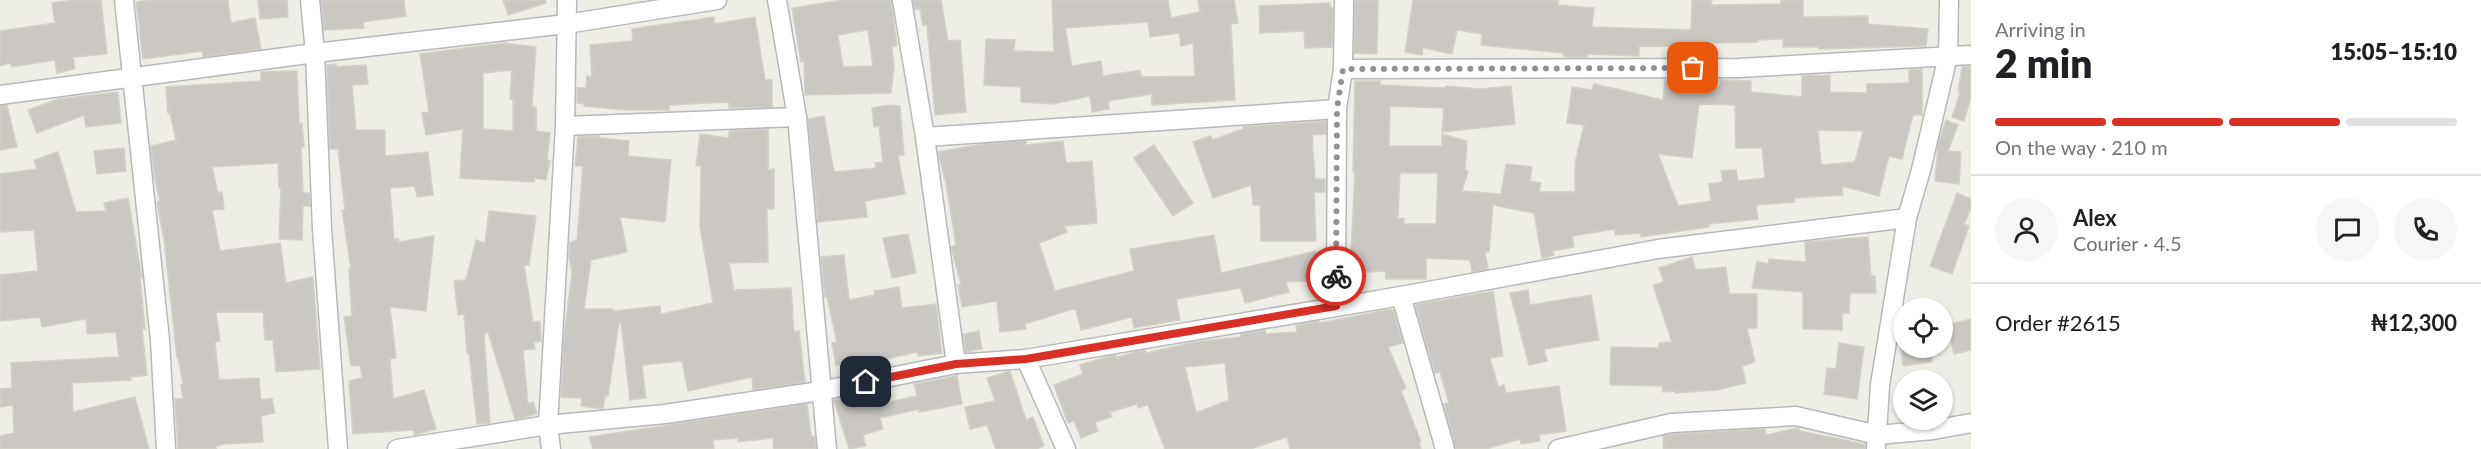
<!DOCTYPE html>
<html lang="en">
<head>
<meta charset="utf-8">
<style>
	:root { --surface:#fff; --page:#f6f6f6; --text:#202124; --muted:#757577; --line:#e0e0e0; --accent:#d93025 }
	body { margin:0; font-family:Lato,sans-serif; background:var(--page); color:var(--text); height:100vh; display:flex; flex-direction:column; font-size:22px; white-space:nowrap }
	* { box-sizing:border-box; margin:0 }
	p { font-size:20px; color:var(--muted) }
	.icon { flex:none; width:33px; height:33px; fill:none; stroke:currentColor; stroke-width:2; stroke-linecap:round; stroke-linejoin:round }
	.map { position:relative; flex:1; overflow:hidden }
	.drawer { display:flex; flex-direction:column; background:var(--surface); width:510px }
	.drawer>* { flex:none }
	.controls { position:absolute; left:1893px; top:298px; display:grid; gap:12px }
	.controls a { display:grid; place-items:center; width:60px; height:60px; border-radius:50%; background:var(--surface); box-shadow:0 2px 4px #0004; font-size:30px }
	.pin { position:absolute; display:grid; place-items:center; width:51px; height:51px; color:#fff; margin:-26px; border-radius:12px; box-shadow:0 3px 9px #0006 }
	.courier { position:absolute; display:grid; place-items:center; width:60px; height:60px; margin:-30px; border:4px solid #d93025; border-radius:50%; background:#fff; color:#222; box-shadow:0 2px 8px #0007 }
	.overview em { font-style:normal; font-weight:800 }
	.overview div { display:flex; flex-direction:column-reverse }
	.overview { display:flex; align-items:center; justify-content:space-between; height:102px; padding:0 24px }
	h1 { font-size:39px; font-weight:800; line-height:45px }
	.bar { display:grid; grid-template-columns:repeat(4,1fr); gap:9px 6px; align-content:center; height:72px; padding:0 24px }
	.bar i { height:8px; border-radius:4px; background:var(--line) }
	.bar .on { background:var(--accent) }
	.bar p { grid-column:span 4 }
	.line { display:flex; align-items:center; gap:15px; padding:0 24px; border-top:2px solid var(--line) }
	.line div { flex:1 }
	.round { display:grid; place-items:center; flex:none; width:63px; height:63px; border-radius:32px; background:var(--page) }
	main { display:flex; flex:1; min-height:0 }
	.map>svg:first-child { display:block }
	.building { fill:#cbc8c4; stroke:#d4d0c5; stroke-width:1.5; fill-rule:evenodd }
	.lines { fill:none; stroke-linecap:round; stroke-linejoin:round }
	.minor-casing { stroke:#b7b8bc; stroke-width:21 }
	.minor { stroke:#fff; stroke-width:18 }
	.done { stroke:#919293; stroke-width:6; stroke-dasharray:0 10.8 }
	.route { stroke:#d93025; stroke-width:8 }
</style>
</head>
<body>
<main>
<div class="map">
<svg width="1971" height="449" viewBox="0 0 1971 449">
	<rect width="100%" height="100%" fill="#efeee6"/>
	<g class="building">
		<polygon points="75,0 101,0 107,54 73,57 75,69 57,73 55,60 12,67 10,63 0,66 0,31 55,23 52,3"/>
		<polygon points="151,0 228,0 231,23 255,18 261,49 203,57 203,51 143,59 136,2"/>
		<polygon points="258,0 287,0 288,17 260,19"/>
		<polygon points="321,0 404,0 406,16 363,22 364,28 324,30"/>
		<polygon points="503,0 545,0 546,3 508,15"/>
		<path d="M843,0H891L897,46L892,47L894,67L891,93L805,95L804,61L801,62L792,8ZM868,30L873,66L843,67L838,35Z"/>
		<polygon points="913,0 941,0 948,41 960,40 966,112 935,115 927,25 923,25 920,9 915,9"/>
		<path d="M1052,0H1168L1171,18L1200,12L1198,0H1234L1238,23L1231,24L1235,100L1152,105V94L1108,101L1109,109L1092,112L1090,96L1053,104L1021,102V87L984,85L986,39L1015,40L1014,51L1054,52ZM1148,22L1150,37L1179,33L1181,46L1193,43L1195,76L1141,77L1140,70L1103,76L1101,61L1072,66L1065,28Z"/>
		<polygon points="1355,0 1378,0 1377,54 1354,53"/>
		<polygon points="1413,0 1559,0 1558,5 1594,8 1592,27 1691,30 1692,0 1712,0 1711,5 1781,4 1781,0 1803,0 1803,17 1868,16 1868,24 1928,29 1926,46 1819,49 1819,47 1783,47 1783,39 1758,40 1758,42 1709,43 1709,47 1639,46 1639,56 1588,54 1587,57 1572,57 1563,56 1563,53 1481,45 1482,34 1457,30 1452,54 1423,48 1422,55 1405,52"/>
		<polygon points="1330,3 1330,8 1333,8 1332,47 1305,48 1304,31 1260,33 1259,6"/>
		<polygon points="714,17 714,24 755,17 765,80 772,80 772,107 729,108 729,102 669,105 669,110 627,110 584,106 585,104 577,103 577,88 586,88 587,76 592,77 590,45 633,41 632,29"/>
		<path d="M504,43L536,47L532,107H536V131L550,133L547,160L550,161L546,180L535,178L534,182L460,178L463,129L426,135L422,113L429,112L420,54ZM512,70L510,99H513V131L483,129V73Z"/>
		<polygon points="336,64 336,67 366,65 368,84 352,85 356,130 385,130 385,156 428,152 433,195 417,197 415,186 390,188 394,240 398,239 399,242 434,236 426,311 390,307 396,358 390,359 393,399 424,390 436,429 418,434 415,435 413,430 353,434 349,381 362,378 360,365 351,366 344,317 352,316 349,269 351,269 342,210 345,210 338,149 330,149 327,65"/>
		<polygon points="1971,66 1971,97 1964,121 1952,117 1960,93 1958,92 1962,67"/>
		<path d="M1922,69V115H1913L1902,159L1889,156L1879,196L1842,186L1843,195L1794,198L1795,202L1756,205L1758,219L1708,224L1709,227L1641,237L1640,233L1615,235V229L1572,236L1574,247L1553,251L1554,255L1542,258L1534,213L1493,205L1489,252H1485L1488,269L1472,272L1470,260L1426,258V279H1386V271L1350,273L1355,172H1353L1355,81H1380V85L1445,88L1446,86L1480,89L1511,86L1515,124L1442,132L1444,108L1390,106L1389,146H1442V134L1467,141L1465,170L1468,171L1462,191L1501,194L1506,164L1532,167L1530,181L1541,183L1539,192H1575V163L1584,125L1567,123L1572,87L1592,90L1594,84L1663,100L1665,80L1720,86V80L1751,81V92L1802,97V76L1830,75V92L1867,93V84L1909,83V70ZM1699,104L1735,105L1736,148H1762L1765,178L1738,181L1736,170L1721,171L1723,182L1709,184L1711,201L1678,206L1658,154L1692,158ZM1818,130L1863,131L1855,162L1821,165ZM1400,173H1438L1436,224H1404V219L1398,218Z"/>
		<polygon points="297,71 299,124 302,123 304,147 301,147 303,193 309,193 310,206 303,206 302,240 279,239 281,188 279,188 278,163 212,167 218,193 222,192 224,209 212,210 220,251 280,243 286,283 313,277 320,369 276,372 273,340 265,340 263,312 216,312 220,341 215,342 219,380 259,378 261,400 272,398 275,413 261,416 263,442 225,444 216,446 216,449 178,449 175,399 183,399 181,385 183,384 178,358 177,358 164,239 157,202 160,201 154,175 151,146 176,140 170,113 168,113 166,87 261,81 261,72"/>
		<polygon points="118,92 121,123 86,127 84,115 37,133 28,110 58,99"/>
		<polygon points="7,105 17,147 0,150 0,106"/>
		<polygon points="890,105 900,106 904,155 898,155 905,194 865,201 867,217 818,222 808,119 824,116 834,172 876,168 875,163 883,162 879,126 874,127 872,108"/>
		<polygon points="1946,120 1958,125 1948,151 1961,152 1959,184 1935,181 1938,145"/>
		<polygon points="1326,121 1326,134 1312,135 1315,179 1325,179 1325,192 1314,192 1316,241 1261,241 1260,205 1253,205 1251,185 1213,198 1193,142 1211,136 1212,140 1243,129 1243,127"/>
		<polygon points="768,129 768,170 774,169 774,209 767,209 768,262 729,263 734,290 791,288 794,332 799,331 805,382 753,390 752,377 688,391 682,361 642,365 646,398 630,400 621,322 619,322 608,396 605,395 603,409 581,406 582,398 561,397 564,336 572,273 569,256 570,242 577,240 583,166 575,166 578,137 599,136 599,138 629,141 628,156 671,160 665,222 620,217 627,252 591,260 584,309 613,309 613,311 660,306 661,314 713,303 700,227 701,166 696,166 700,134 729,138 729,131"/>
		<polygon points="1026,141 1026,145 1063,141 1066,163 1092,161 1097,223 1064,226 1067,232 1039,243 1055,291 1134,271 1130,249 1214,235 1221,273 1316,251 1316,281 1286,282 1289,292 1245,303 1241,288 1176,299 1180,320 1134,328 1132,317 1081,330 1076,310 1073,309 1025,324 1026,329 1000,332 997,301 962,307 958,285 961,284 951,247 956,245 946,184 938,152 982,144"/>
		<polygon points="1154,145 1193,203 1173,216 1134,158"/>
		<polygon points="124,148 126,171 97,174 94,151"/>
		<polygon points="58,152 76,212 106,211 104,203 128,198 142,278 140,278 145,329 142,329 147,375 130,377 131,380 72,383 73,412 135,397 149,449 0,449 0,436 14,433 13,405 0,407 0,389 12,388 11,363 119,357 116,332 87,334 86,319 42,327 40,317 0,321 0,275 38,271 34,230 0,232 0,174 37,169 34,160"/>
		<polygon points="1957,193 1971,199 1971,208 1964,224 1969,226 1952,274 1930,266"/>
		<polygon points="489,211 536,216 529,265 524,265 533,322 540,321 541,341 534,342 535,349 523,350 528,404 533,402 537,414 515,419 488,332 484,333 490,423 477,424 469,353 467,353 464,314 458,315 454,281 466,280 476,240 485,243"/>
		<polygon points="908,234 916,273 892,278 883,238"/>
		<polygon points="1868,237 1871,276 1875,276 1876,293 1850,293 1849,313 1842,313 1842,330 1803,329 1803,292 1752,288 1757,261 1768,264 1769,259 1806,262 1805,242"/>
		<polygon points="844,255 849,300 875,295 874,291 899,287 902,308 936,304 942,353 918,356 917,352 873,362 872,358 836,365 832,343 837,342 827,297 825,297 821,257"/>
		<polygon points="1692,257 1696,270 1726,267 1729,294 1757,294 1757,328 1747,328 1755,362 1742,366 1746,383 1717,390 1675,393 1675,391 1663,392 1662,386 1610,385 1611,347 1659,348 1659,343 1672,342 1653,285 1664,282 1659,268"/>
		<polygon points="1528,290 1530,305 1591,295 1599,340 1544,349 1547,361 1529,365 1510,293"/>
		<polygon points="1493,291 1503,356 1490,358 1498,387 1504,385 1506,393 1559,386 1566,431 1539,435 1540,441 1521,444 1520,439 1486,449 1456,449 1444,404 1449,403 1440,372 1435,373 1415,305"/>
		<path d="M1386,310H1393L1403,343L1388,347L1406,388L1401,391L1421,442L1419,443L1421,449H1290L1287,437L1250,449H1165L1148,405L1138,408L1137,404L1110,412L1112,417L1095,422L1098,431L1081,438L1074,421L1068,423L1054,385L1083,374L1080,365L1109,356L1116,355V358L1134,352L1145,350L1146,353L1195,342L1241,337V334L1265,330L1266,334L1297,332L1296,325L1319,321L1320,323ZM1225,363L1229,400L1196,413L1185,367Z"/>
		<polygon points="1971,319 1971,350 1954,354 1947,325"/>
		<polygon points="979,331 982,349 966,352 963,334"/>
		<polygon points="1839,343 1864,347 1857,399 1824,394 1827,368 1836,369"/>
		<polygon points="1901,348 1931,348 1932,362 1903,366"/>
		<polygon points="1010,371 1026,420 1033,417 1044,446 1036,449 996,449 987,425 970,429 965,407 995,401 987,378"/>
		<polygon points="957,376 962,404 919,412 919,409 880,418 883,429 863,435 866,446 849,449 834,400 876,391 881,404 917,396 914,384"/>
		<polygon points="807,404 811,436 815,436 816,449 774,449 773,438 738,442 738,438 713,440 714,448 705,449 593,449 589,437"/>
		<polygon points="1798,428 1800,431 1865,444 1865,449 1664,449 1663,436 1673,434 1765,429 1766,435"/>
	</g>
	<g class="lines">
		<g class="minor-casing">
			<g id="minor">
				<polyline points="124,0 160,340 166,449"/>
				<polyline points="310,0 315,53 322,229 338,449"/>
				<polyline points="777,0 797,117 827,449"/>
				<polyline points="902,0 925,137 956,364"/>
				<polyline points="1343,69 1739,68 1971,55"/>
				<polyline points="0,95 315,53 566,24 717,0"/>
				<polyline points="565,126 797,117"/>
				<polyline points="925,137 1337,109"/>
				<polyline points="1401,296 1445,449"/>
				<polyline points="1336,306 1337,109 1343,69 1344,0"/>
				<polyline points="1026,359 1066,449"/>
				<polyline points="397,449 548,425 665,414 820,391 956,364 1026,359 1401,296 1658,249 1907,218"/>
				<polyline points="551,449 548,425 565,126 567,0"/>
				<polyline points="1558,449 1671,423 1796,416 1878,435 1933,430 1971,423"/>
				<polyline points="1876,449 1880,385 1907,218 1921,170 1948,56 1949,0"/>
			</g>
		</g>
		<use href="#minor" class="minor"/>
	</g>
	<g class="lines">
		<polyline class="done" points="1336,276 1337,109 1343,69 1693,68"/>
		<polyline class="route" points="866,382 956,364 1026,359 1336,306 1336,276"/>
	</g>
</svg>
<div class="controls">
<a><svg class="icon" aria-label="locate" viewBox="0 0 24 24"><circle cx="12" cy="12" r="6"/><path d="M12 2v4M12 18v4M2 12h4M18 12h4"/></svg></a>
<a><svg class="icon" aria-label="layers" viewBox="0 0 24 24"><path d="M12 4l9 5-9 5-9-5zM3 14l9 5 9-5"/></svg></a>
</div>
<div class="pin" style="left:1693px;top:68px;background:#ea580c"><svg class="icon" aria-label="bag" viewBox="0 0 24 24"><path d="M5 8h14l-1 12H6zM9 8a3 3 0 0 1 6 0"/></svg></div>
<div class="pin" style="left:866px;top:382px;background:#1f2937"><svg class="icon" aria-label="home" viewBox="0 0 24 24"><path d="M3 11l9-7 9 7M6 9v11h12V9"/></svg></div>
<div class="courier" style="left:1336px;top:276px"><svg class="icon" aria-label="bike" viewBox="0 0 24 24"><circle cx="6" cy="16" r="4"/><circle cx="18" cy="16" r="4"/><path d="M6 16l4-8h5l3 8M10 8l3 8H6M13 5h3"/></svg></div>
</div>
<section class="drawer">
<div class="overview"><div><h1>2 min</h1><p>Arriving in</p></div><em>15:05–15:10</em></div>
<div class="bar"><i class="on"></i><i class="on"></i><i class="on"></i><i></i><p>On the way · 210 m</p></div>
<div class="line" style="height:108px"><a class="round"><svg class="icon" aria-label="person" viewBox="0 0 24 24"><circle cx="12" cy="8" r="4"/><path d="M4 21q1-7 8-7t8 7"/></svg></a><div><b>Alex</b><p>Courier · 4.5</p></div><a class="round"><svg class="icon" aria-label="chat" viewBox="0 0 24 24"><path d="M4 5h16v11H9l-5 4z"/></svg></a><a class="round"><svg class="icon" aria-label="phone" viewBox="0 0 24 24"><path d="M5 4h4l2 5-3 2q2 4 5 5l2-3 5 2v4C11 20 4 13 5 4z"/></svg></a></div>
<div class="line" style="height:78px"><div>Order #2615</div><b>₦12,300</b></div>
</section>
</main>
</body>
</html>
